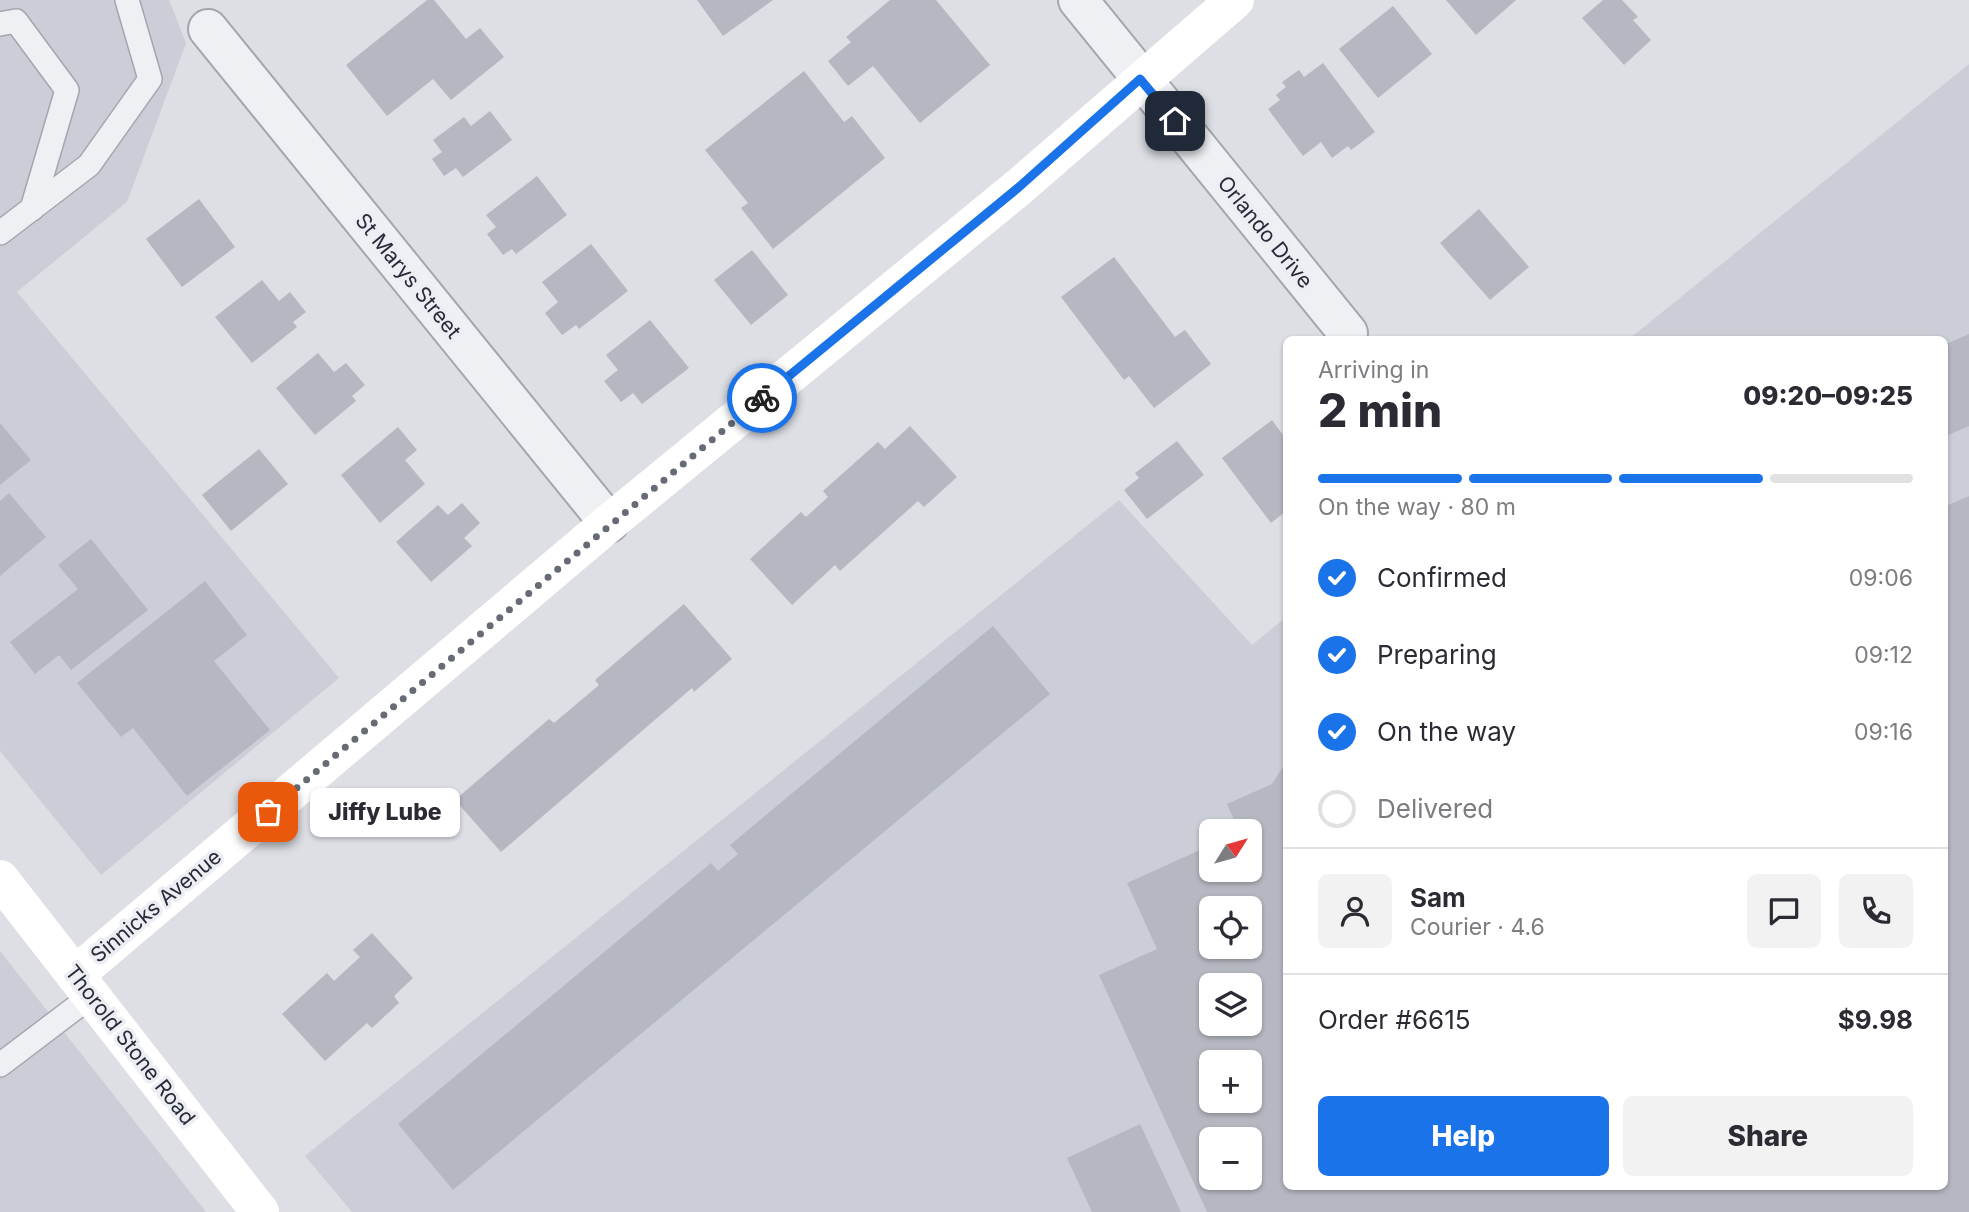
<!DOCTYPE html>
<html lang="en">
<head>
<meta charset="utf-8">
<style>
	:root { --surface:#fff; --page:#f2f2f3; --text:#2b2b33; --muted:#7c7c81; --line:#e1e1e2; --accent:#1a73e8 }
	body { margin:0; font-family:Inter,sans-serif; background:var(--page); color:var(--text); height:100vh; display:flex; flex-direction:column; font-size:26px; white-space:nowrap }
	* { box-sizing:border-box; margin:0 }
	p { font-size:23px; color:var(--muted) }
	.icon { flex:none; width:38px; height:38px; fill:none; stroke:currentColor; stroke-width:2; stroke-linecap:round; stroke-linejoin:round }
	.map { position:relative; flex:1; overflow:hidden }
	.side { position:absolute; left:1283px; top:336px; width:665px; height:854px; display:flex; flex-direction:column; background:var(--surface); border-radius:10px; box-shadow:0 2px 5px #0004 }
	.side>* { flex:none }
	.needle { width:46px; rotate:53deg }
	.fabs { position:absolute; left:1199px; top:819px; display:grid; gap:14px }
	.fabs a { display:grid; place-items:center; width:63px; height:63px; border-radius:10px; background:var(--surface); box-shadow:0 2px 5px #0004; font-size:35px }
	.pin { position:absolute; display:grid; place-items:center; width:60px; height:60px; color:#fff; margin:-30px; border-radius:14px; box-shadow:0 4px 10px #0006 }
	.courier { position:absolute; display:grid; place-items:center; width:70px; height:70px; margin:-35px; border:5px solid #1a73e8; border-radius:50%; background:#fff; color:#222; box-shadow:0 2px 9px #0007 }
	.bubble { position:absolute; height:49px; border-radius:10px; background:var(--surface); box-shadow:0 2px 5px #0004; font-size:23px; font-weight:800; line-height:49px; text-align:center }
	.head em { font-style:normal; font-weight:800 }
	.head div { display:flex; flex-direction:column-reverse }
	.head { display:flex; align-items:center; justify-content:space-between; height:119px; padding:0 35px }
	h1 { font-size:46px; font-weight:800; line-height:52px }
	.bar { display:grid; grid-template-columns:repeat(4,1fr); gap:10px 7px; align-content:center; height:84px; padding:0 35px }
	.bar i { height:9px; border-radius:5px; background:var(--line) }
	.bar .selected { background:var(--accent) }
	.bar p { grid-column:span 4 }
	.line { display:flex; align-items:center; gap:18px; padding:0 35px; border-top:2px solid var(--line) }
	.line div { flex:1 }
	.round { display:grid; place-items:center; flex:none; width:74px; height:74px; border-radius:10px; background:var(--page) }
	ol { padding:0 35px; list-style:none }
	li { display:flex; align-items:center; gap:21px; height:77px }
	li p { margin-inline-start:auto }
	li .icon { padding:7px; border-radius:50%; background:var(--accent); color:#fff; stroke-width:4 }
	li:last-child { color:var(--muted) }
	li i { width:38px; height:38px; border:4px solid var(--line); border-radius:50% }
	.cta { display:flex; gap:14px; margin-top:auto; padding:14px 35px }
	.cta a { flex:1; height:80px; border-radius:10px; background:var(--accent); color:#fff; font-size:28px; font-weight:800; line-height:80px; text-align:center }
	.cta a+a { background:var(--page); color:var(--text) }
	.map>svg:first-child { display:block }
	.built { fill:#cbced6; fill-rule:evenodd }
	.building { fill:#b5b8c1; fill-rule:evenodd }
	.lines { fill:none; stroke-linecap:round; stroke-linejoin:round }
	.lane-casing { stroke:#a3a6ae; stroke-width:26 }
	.street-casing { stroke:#a3a6ae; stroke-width:42 }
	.lane { stroke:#eff0f4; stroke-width:23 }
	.street { stroke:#eff0f4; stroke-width:38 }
	.secondary { stroke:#fff; stroke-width:38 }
	.done { stroke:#676b76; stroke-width:7; stroke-dasharray:0 12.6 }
	.route { stroke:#1a73e8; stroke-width:9 }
	.labels { text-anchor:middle; stroke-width:7; stroke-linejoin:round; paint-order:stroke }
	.street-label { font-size:21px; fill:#282c3a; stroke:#eceef3 }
</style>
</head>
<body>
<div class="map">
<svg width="1969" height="1212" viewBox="0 0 1969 1212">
	<rect width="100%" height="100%" fill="#dddfe5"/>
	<g class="built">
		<polygon points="0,0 169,0 186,43 127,202 17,292 339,678 101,875 0,751"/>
		<path d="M1969,64V1212H352L305,1156L1119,500L1252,645L1286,617V1186H1944V340L1629,339ZM1211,831H1250V870H1211ZM1211,908H1250V947H1211ZM1211,985H1250V1024H1211ZM1211,1062H1250V1101H1211ZM1211,1139H1250V1178H1211Z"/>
		<polygon points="0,951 206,1212 0,1212"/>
	</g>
	<g class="building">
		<polygon points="427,0 434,0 466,39 480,28 504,57 451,100 433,79 387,116 346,65"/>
		<polygon points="697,0 773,0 723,36"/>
		<polygon points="890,0 936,0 990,65 920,123 873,66 848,86 828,61 851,42 846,37"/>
		<polygon points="1446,0 1516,0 1476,35"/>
		<polygon points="1603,0 1622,0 1638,17 1633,20 1651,40 1624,65 1582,18"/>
		<polygon points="1393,6 1432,54 1378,98 1339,49"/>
		<polygon points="1323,63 1375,132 1351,150 1348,146 1332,158 1321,142 1303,156 1268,109 1280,100 1276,95 1286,87 1282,82 1299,70 1304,77"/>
		<polygon points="804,71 844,122 852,116 885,158 773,249 741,208 748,203 705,150"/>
		<polygon points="490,111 512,140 463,177 456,168 444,176 432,159 442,152 433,140 464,117 471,126"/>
		<polygon points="537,176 567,215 516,254 512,249 503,255 487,234 496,227 486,215"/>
		<polygon points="199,199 235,247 182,287 146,239"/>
		<polygon points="1479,209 1529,267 1490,300 1440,243"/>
		<polygon points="591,244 628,291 579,329 576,325 562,335 545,313 558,302 542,282"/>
		<polygon points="752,250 788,295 751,325 714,280"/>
		<polygon points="1114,257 1175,337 1185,330 1211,364 1154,408 1129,376 1124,380 1061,297"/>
		<polygon points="262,280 279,301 290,292 306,312 293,322 297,327 252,363 215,317"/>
		<polygon points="650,320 689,368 642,404 633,393 621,402 604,381 618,370 606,355"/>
		<polygon points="1969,334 1969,426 1944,437 1944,345"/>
		<polygon points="318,353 334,372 346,363 365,385 352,396 356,401 315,435 276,388"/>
		<polygon points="1272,420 1286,439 1286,511 1271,523 1222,458"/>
		<polygon points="0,423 31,460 0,485"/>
		<polygon points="910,426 957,477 924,507 918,501 840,571 835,565 792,605 750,559 801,512 806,517 828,497 823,491 878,442 885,449"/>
		<polygon points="398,427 417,450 405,460 425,484 380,523 341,475"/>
		<polygon points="1177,441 1204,475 1147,519 1124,490 1139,478 1135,473"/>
		<polygon points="259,449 288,484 231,531 202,495"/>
		<polygon points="9,493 46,537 0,576 0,501"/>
		<path d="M1969,496V1212H1207L1099,975L1157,949L1127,883L1211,845V870H1250V831H1239L1227,804L1272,784L1286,762V1186H1944V507ZM1211,908H1250V947H1211ZM1211,985H1250V1024H1211ZM1211,1062H1250V1101H1211ZM1211,1139H1250V1178H1211Z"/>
		<polygon points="462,503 480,523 464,538 472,546 431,582 396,542 438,505 448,515"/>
		<polygon points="91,539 148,610 71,670 59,655 35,674 10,642 78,589 58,565"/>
		<polygon points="205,581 247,635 214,661 270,730 187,796 133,728 121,737 77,683"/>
		<polygon points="684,604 732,659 694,692 692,688 501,852 455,800 549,719 554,723 599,685 595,680"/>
		<polygon points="993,626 1050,694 453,1190 398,1124 711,863 718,871 738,854 730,845"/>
		<polygon points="372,933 413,978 394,996 399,1003 372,1028 367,1023 325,1061 282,1014 327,973 334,981 360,957 353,950"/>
		<polygon points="1140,1124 1181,1212 1092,1212 1067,1158"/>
	</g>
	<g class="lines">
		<g class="lane-casing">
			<g id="lane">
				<polyline points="0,24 16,21 67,90 32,209"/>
				<polyline points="0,233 89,165 150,79 127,0"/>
				<polyline points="0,1065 91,996"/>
			</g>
		</g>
		<g class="street-casing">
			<g id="street">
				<polyline points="1078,0 1348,333"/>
				<polyline points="208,29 609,523"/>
			</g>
		</g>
		<use href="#lane" class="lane"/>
		<use href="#street" class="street"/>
		<g class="secondary">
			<polyline points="0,879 260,1212"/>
			<polyline points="75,975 609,523 1019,187 1235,0"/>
		</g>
	</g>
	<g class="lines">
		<polyline class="done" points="268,812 762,398"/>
		<polyline class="route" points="762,398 1019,187 1140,79 1175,121"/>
	</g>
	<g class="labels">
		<g class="street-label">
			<text transform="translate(1265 232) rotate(51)" y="7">Orlando Drive</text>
			<text transform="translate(408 276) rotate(51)" y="7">St Marys Street</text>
			<text transform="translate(156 906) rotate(-40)" y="7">Sinnicks Avenue</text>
			<text transform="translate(130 1045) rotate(52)" y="7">Thorold Stone Road</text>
		</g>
	</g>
</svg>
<div class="fabs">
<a><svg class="needle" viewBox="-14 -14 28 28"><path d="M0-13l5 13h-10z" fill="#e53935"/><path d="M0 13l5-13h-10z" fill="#7c7c81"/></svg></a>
<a><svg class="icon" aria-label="locate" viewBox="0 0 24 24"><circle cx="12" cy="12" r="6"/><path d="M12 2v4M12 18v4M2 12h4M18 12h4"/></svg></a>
<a><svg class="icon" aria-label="layers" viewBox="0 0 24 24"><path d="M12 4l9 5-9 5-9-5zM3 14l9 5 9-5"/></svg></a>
<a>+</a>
<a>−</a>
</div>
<div class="pin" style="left:268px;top:812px;background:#ea580c"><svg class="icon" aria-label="bag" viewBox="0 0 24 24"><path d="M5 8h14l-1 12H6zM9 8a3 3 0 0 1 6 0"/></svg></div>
<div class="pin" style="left:1175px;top:121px;background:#1f2937"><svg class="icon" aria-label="home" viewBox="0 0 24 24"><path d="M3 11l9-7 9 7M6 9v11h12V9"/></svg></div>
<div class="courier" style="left:762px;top:398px"><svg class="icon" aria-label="bike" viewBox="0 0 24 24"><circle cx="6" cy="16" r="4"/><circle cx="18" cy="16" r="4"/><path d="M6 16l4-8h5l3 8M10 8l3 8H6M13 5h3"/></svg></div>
<div class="bubble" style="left:310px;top:788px;width:150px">Jiffy Lube</div>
<section class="side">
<div class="head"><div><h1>2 min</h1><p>Arriving in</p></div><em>09:20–09:25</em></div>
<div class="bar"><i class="selected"></i><i class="selected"></i><i class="selected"></i><i></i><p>On the way · 80 m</p></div>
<ol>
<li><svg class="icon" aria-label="check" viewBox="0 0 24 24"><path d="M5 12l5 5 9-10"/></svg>Confirmed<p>09:06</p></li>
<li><svg class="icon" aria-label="check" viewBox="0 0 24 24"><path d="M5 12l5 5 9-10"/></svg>Preparing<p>09:12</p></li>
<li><svg class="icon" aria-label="check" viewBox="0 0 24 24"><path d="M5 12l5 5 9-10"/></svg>On the way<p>09:16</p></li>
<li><i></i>Delivered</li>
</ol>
<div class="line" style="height:126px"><a class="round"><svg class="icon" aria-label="person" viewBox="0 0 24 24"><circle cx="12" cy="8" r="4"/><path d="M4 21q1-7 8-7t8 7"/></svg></a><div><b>Sam</b><p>Courier · 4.6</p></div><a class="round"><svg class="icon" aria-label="chat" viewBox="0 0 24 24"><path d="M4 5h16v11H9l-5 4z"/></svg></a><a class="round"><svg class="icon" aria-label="phone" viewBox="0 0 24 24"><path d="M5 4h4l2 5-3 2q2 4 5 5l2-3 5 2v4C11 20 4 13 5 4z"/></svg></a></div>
<div class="line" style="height:91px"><div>Order #6615</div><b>$9.98</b></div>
<div class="cta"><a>Help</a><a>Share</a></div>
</section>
</div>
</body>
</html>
